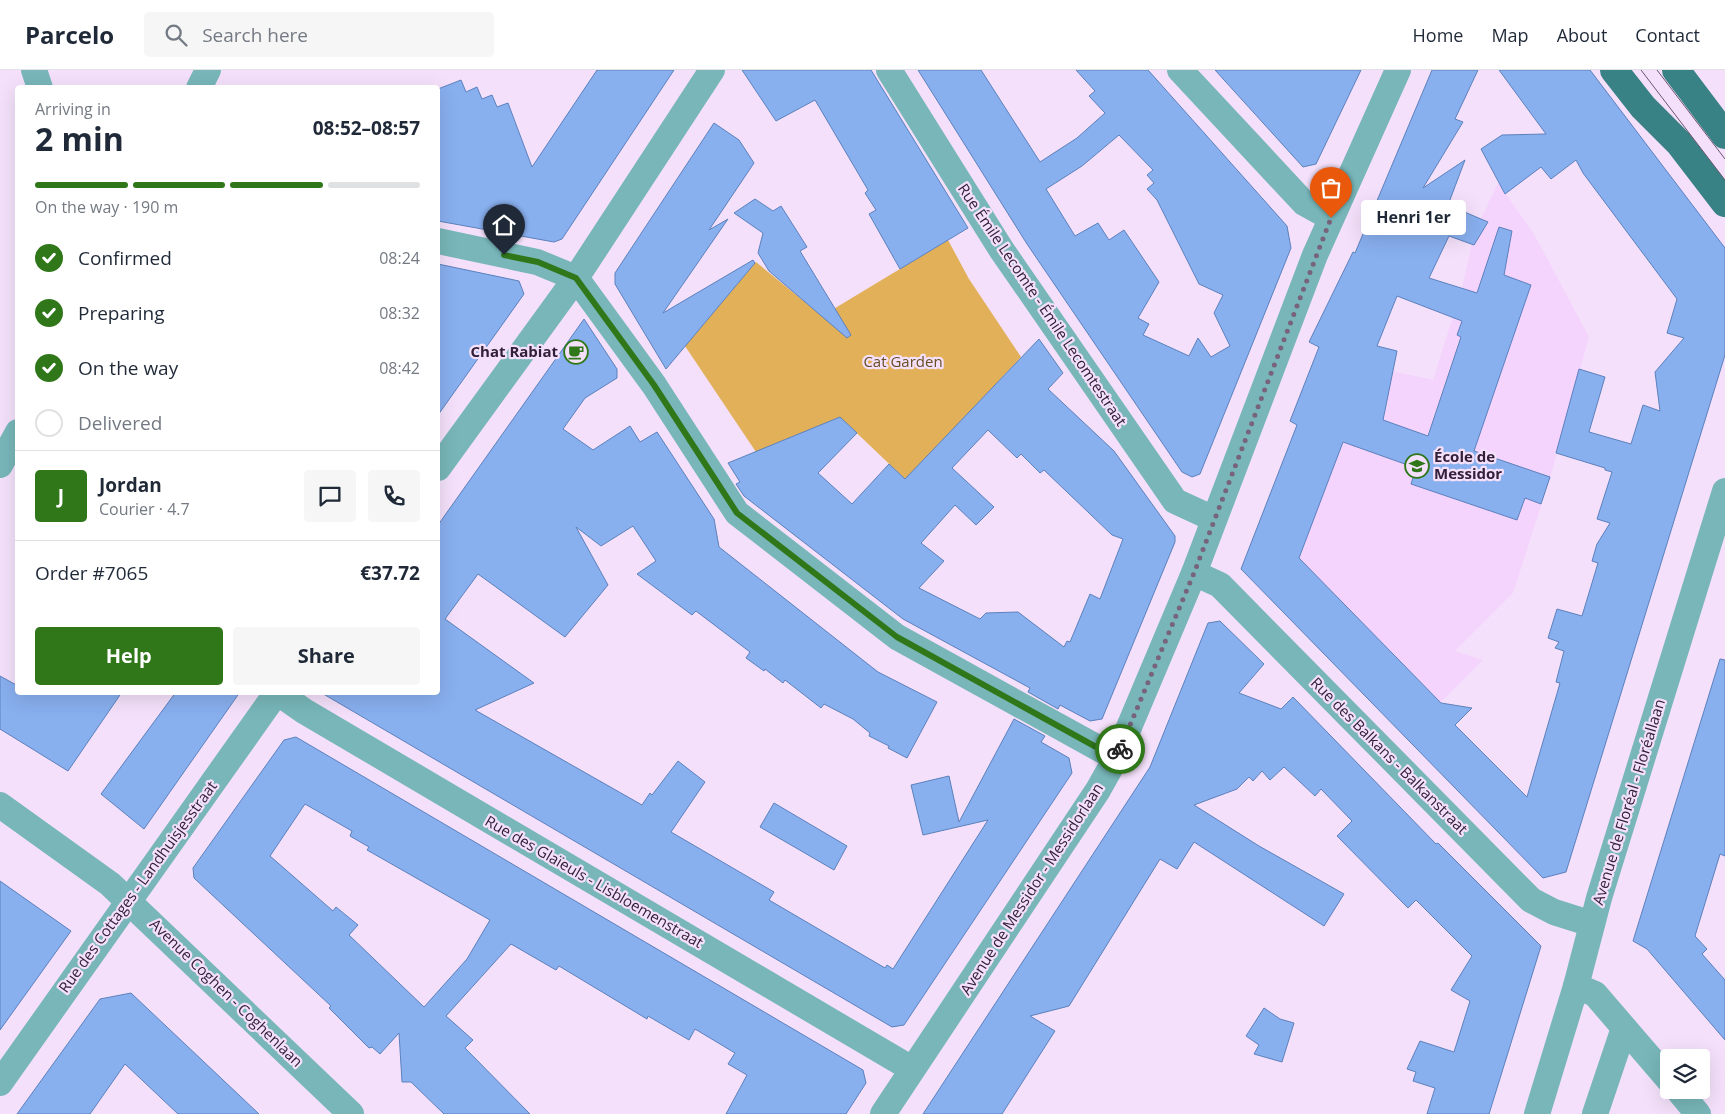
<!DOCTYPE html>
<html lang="en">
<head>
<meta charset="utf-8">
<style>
	:root { --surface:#fff; --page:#f6f6f7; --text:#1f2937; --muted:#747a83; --line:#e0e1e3; --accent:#30771a }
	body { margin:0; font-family:"Open Sans",sans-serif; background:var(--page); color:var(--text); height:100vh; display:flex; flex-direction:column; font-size:19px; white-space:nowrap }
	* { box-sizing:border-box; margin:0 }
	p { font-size:16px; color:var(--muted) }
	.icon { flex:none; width:28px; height:28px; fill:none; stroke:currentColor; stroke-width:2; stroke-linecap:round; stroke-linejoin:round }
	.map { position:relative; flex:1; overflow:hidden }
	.drawer { position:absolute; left:15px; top:15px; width:425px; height:610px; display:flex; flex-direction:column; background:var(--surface); border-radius:5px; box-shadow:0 5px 20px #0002 }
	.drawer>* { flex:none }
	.controls { position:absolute; left:1660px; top:979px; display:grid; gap:10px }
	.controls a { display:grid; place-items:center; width:50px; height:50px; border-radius:5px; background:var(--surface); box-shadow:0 5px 20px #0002; font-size:25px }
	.pin { position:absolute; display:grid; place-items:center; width:42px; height:42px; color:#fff; margin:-51px -21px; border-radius:50% 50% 50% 0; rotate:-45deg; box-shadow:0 0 5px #0007 }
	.pin .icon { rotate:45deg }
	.courier { position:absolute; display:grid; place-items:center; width:50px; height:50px; margin:-25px; border:4px solid #30771a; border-radius:50%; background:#fff; color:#222; box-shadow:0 1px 6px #0007 }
	.bubble { position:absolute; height:35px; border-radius:5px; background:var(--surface); box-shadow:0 5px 20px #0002; font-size:16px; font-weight:700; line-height:35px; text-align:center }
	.summary em { font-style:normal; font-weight:700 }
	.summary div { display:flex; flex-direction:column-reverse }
	.summary { display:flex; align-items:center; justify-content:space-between; height:85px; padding:0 20px }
	h1 { font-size:32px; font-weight:700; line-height:38px }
	.bar { display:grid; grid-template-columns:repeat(4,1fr); gap:8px 5px; align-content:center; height:60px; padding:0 20px }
	.bar i { height:6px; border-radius:4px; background:var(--line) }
	.bar .on { background:var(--accent) }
	.bar p { grid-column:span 4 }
	.line { display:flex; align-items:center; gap:12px; padding:0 20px; border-top:1px solid var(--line) }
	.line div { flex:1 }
	.round { display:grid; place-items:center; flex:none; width:52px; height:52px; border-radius:5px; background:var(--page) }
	ol { padding:0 20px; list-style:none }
	li { display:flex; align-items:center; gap:15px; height:55px }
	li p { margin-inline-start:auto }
	li .icon { padding:5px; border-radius:50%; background:var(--accent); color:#fff; stroke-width:4 }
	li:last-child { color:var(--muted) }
	li i { width:28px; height:28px; border:2px solid var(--line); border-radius:50% }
	.cta { display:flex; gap:10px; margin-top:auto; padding:10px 20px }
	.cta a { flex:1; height:58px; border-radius:5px; background:var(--accent); color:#fff; font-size:20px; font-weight:700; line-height:58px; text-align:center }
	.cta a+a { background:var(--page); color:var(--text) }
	header { display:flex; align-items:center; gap:30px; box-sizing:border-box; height:70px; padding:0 25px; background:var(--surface); border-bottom:1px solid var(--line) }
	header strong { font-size:24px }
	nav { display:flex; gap:28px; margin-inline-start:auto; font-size:18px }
	.search { width:350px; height:45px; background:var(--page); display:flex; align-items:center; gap:12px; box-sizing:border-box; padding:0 18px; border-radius:5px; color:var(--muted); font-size:19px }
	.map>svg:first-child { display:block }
	.built { fill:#f4d3fd }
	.green { fill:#e1b059 }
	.building { fill:#88afee; stroke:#5c81bd; fill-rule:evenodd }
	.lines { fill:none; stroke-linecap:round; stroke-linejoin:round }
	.street { stroke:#78b6b9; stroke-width:26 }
	.primary { stroke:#388185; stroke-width:28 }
	.tram { stroke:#69556e; stroke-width:1 }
	.done { stroke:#77637c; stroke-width:5; stroke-dasharray:0 9 }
	.route { stroke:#30771a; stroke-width:6 }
	.labels { text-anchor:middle; stroke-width:4.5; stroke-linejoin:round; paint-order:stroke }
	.street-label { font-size:15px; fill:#332038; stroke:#f4e0fa }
	.poi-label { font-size:15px; font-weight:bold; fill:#332038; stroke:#f4e0fa; text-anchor:end }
	.park-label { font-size:15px; fill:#674e23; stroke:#f4e0fa }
</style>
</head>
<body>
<header>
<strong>Parcelo</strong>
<div class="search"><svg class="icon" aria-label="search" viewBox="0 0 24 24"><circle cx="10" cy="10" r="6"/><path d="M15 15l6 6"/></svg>Search here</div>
<nav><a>Home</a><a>Map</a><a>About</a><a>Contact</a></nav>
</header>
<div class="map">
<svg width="1725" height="1044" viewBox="0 0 1725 1044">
	<rect width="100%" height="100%" fill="#f4e0fa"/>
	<polygon class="built" points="1498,113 1534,164 1589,267 1550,408 1513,523 1455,581 1483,590 1406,667 1241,499 1297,355 1290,351 1309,302 1317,304 1373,297 1433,310 1462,218 1472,174 1481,149"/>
	<polygon class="green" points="948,170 969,209 1021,287 906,410 840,347 756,382 685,276 756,192 822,246"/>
	<g class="building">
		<polygon points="597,0 674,0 562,169 554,172 438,151 438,19 461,10 466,22 477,17 482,29 492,25 497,37 508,33 532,97"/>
		<polygon points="742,0 871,0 968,158 900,199 869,144 876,140 865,123 868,120 815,30 776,51"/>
		<path d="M918,0H981L1040,92L1077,68L1105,43L1089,26L1095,21L1076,0H1148L1287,156L1291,178L1200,404L1192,407L1182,402L1027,174ZM1119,65L1153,100L1147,105L1154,113L1147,119L1157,130L1199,214L1223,225L1214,243L1230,276L1211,287L1198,268L1189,286L1143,265L1149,254L1138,248L1159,212L1124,160L1109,170L1098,153L1075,166L1046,119L1082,96Z"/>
		<polygon points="1215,0 1361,0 1316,94 1303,97"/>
		<path d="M1432,0H1478L1455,49L1463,52L1423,118L1465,90L1448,135L1488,152L1474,175L1449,166L1429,208L1477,223L1499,157L1512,161L1504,205L1531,215L1474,381L1550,407L1541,434L1525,428L1517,450L1411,414L1416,398L1343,372L1299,488L1441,633L1472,638L1455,655L1527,727L1560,613L1556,612L1564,581L1555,578L1559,572L1548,568L1557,539L1582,546L1598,493L1592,491L1597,474L1610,453L1597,449L1612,402L1605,400V398L1556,383L1579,299L1605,307L1589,362L1631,374L1643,335L1660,341L1655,302L1684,268L1667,263L1677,229L1583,103L1576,90L1551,109L1541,97L1505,124L1481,79L1502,65L1546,64L1499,0H1590L1725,178V285L1566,802L1543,808L1241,499L1297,355L1290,351L1319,277L1309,272L1353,182L1355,183ZM1397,226L1462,251L1457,265L1461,267L1428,366L1383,350L1397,281L1377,276Z"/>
		<polygon points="714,53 739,70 754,93 709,160 728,149 663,243 753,190 755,193 666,299 615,214 615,203"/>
		<polygon points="755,129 773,141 781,136 807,177 800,181 851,265 847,268 769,201 758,183 763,163 734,143"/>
		<polygon points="438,194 519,211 524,224 438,345"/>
		<polygon points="584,249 617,299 617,308 585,328 563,359 593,380 630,356 640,372 657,362 714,449 719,477 878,602 937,632 907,688 888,678 889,676 869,666 870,663 853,649 824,634 821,638 785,610 783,613 765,599 764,601 746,588 750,582 696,541 692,545 637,504 656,491 633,456 601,476 576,457 608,515 565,567 478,504 445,549 534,613 475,640 642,735 650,723 652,725 678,691 705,712 671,762 774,822 769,830 885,898 887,895 893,899 988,750 923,765 911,715 949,706 959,752 1014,649 1045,666 1041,672 1069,688 1072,703 904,955 892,957 320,622 438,622 438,455"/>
		<path d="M1039,269L1063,303L1048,319L1114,381L1175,466V472L1102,649L1090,651L1060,635L1058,639L1028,622L1030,618L903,549L744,426L736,414L740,412L728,393L840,347L857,363L818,403L852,434L889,394L905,409ZM988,360L1017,388L1021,384L1040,403L1044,400L1112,465L1123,469L1100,529L1090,524L1070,572L1067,571L1064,577L1018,542L986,543L980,549L919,518L944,491L921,473L955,435L976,455L994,437L952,398Z"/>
		<polygon points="1220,551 1264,594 1239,623 1281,639 1293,627 1436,774 1438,773 1541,876 1489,1044 1427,1044 1435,1018 1413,1011 1416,1002 1407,999 1420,971 1454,982 1470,931 1451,920 1472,886 1416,830 1408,838 1337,766 1352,751 1321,719 1315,726 1284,697 1270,710 1262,701 1253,711 1249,707 1237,719 1194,735 1259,776 1344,824 1324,856 1194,772 1177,799 1160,789 1069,936 1030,946 1055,961 1002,1044 923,1044 1150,697 1208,553"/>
		<polygon points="1720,589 1725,590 1725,786 1720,784 1695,866 1707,879 1702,884 1725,910 1725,970 1647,879 1633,871"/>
		<polygon points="0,606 18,616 18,622 122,622 68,701 0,659"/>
		<polygon points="176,622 240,622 144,759 101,724"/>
		<path d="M296,667L863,1000L866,1013L846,1044H726L747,1005L728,994L735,983L695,959L689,970L648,946L647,949L559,896L556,900L511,874L446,946L473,970L465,978L530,1044H444L411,1012H402L399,963L380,984L372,977L369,978L329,938L331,936L194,808L193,798L284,670ZM305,734L352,761L350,766L369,777L367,780L490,850L467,889L424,937L349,865L358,855L336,837L333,841L270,786Z"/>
		<polygon points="774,733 847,776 834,800 760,757"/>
		<polygon points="0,811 71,861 0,960"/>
		<polygon points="131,923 222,1009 259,1044 178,1044 125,994 90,1044 17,1044 100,929"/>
		<polygon points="1264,938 1280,949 1294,953 1282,992 1254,984 1259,975 1246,966"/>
	</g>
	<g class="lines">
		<g class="street">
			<polyline points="34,0 40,18"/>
			<polyline points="889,0 1001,179 1175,431 1214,449"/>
			<polyline points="1180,0 1304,133 1331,148"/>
			<polyline points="199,18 208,0"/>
			<polyline points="438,171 537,192 576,208 654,315 737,443 897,567 1116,688"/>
			<polyline points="0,395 18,362"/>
			<polyline points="438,398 576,208 712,0"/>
			<polyline points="1194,503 1220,515 1531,830 1554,842 1592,854"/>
			<polyline points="0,735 110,814 351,1044"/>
			<polyline points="1576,916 1595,924 1669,1010"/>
			<polyline points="0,1013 277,622 304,641 912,999"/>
			<polyline points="1678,1020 1698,1044"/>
			<polyline points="883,1044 1098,720 1116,688 1194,503 1315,185 1398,0"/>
			<polyline points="1537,1044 1576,916 1599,828 1725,421"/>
			<polyline points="1595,1044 1624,958"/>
		</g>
		<g class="primary">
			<polyline points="1614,0 1643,37 1679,73 1725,133"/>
			<polyline points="1676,0 1725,65"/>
		</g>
		<g class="tram">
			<polyline points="1641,0 1725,110"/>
			<polyline points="1657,0 1725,89"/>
		</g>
	</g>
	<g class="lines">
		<polyline class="done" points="1120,679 1194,503 1331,148"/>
		<polyline class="route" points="504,185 538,192 576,208 654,315 737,443 897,567 1116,688 1120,679"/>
	</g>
	<defs>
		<g id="cafe-ring" transform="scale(1.25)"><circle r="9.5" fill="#f4e0fa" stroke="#30771a" stroke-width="1.5"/><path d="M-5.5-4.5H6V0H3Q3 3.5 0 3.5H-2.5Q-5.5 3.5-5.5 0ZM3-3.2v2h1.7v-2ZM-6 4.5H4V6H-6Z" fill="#30771a"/></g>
		<g id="school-ring" transform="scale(1.25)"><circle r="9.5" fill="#f4e0fa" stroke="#30771a" stroke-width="1.5"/><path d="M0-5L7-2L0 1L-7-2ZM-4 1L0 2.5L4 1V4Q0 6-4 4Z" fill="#30771a"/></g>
	</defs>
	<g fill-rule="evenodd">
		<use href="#cafe-ring" x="576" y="282"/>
		<use href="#school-ring" x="1417" y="396"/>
	</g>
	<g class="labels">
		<g class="street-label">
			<text transform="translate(1042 235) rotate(56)" y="5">Rue Émile Lecomte - Émile Lecomtestraat</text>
			<text transform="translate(1389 686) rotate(45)" y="5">Rue des Balkans - Balkanstraat</text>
			<text transform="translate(1629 732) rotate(-73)" y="5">Avenue de Floréal - Floréallaan</text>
			<text transform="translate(594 812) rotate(30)" y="5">Rue des Glaïeuls - Lisbloemenstraat</text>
			<text transform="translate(138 817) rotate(-54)" y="5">Rue des Cottages - Landhuisjesstraat</text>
			<text transform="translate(1032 819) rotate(-57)" y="5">Avenue de Messidor - Messidorlaan</text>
			<text transform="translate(226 923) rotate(44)" y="5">Avenue Coghen - Coghenlaan</text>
		</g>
		<g class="poi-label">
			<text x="558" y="287">Chat Rabiat</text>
			<text x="1434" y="392" text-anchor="start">École de<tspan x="1434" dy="17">Messidor</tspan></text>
		</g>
		<g class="park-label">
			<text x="903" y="297">Cat Garden</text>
		</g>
	</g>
</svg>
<div class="controls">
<a><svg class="icon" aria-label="layers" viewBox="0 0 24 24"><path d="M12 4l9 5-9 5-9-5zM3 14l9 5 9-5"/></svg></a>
</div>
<div class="pin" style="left:1331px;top:148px;background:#ea580c"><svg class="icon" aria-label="bag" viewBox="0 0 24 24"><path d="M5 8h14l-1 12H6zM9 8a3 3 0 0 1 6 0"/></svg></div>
<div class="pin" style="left:504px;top:185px;background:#1f2937"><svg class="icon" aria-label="home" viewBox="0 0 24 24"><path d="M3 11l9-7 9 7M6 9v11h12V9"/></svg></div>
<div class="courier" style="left:1120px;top:679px"><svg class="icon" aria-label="bike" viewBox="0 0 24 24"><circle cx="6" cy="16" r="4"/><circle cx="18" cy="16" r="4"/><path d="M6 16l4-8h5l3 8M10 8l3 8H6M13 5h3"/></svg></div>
<div class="bubble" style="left:1361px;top:130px;width:105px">Henri 1er</div>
<section class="drawer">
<div class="summary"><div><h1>2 min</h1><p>Arriving in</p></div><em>08:52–08:57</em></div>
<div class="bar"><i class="on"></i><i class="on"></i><i class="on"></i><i></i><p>On the way · 190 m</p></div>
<ol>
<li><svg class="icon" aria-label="check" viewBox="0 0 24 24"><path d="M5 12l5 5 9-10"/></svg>Confirmed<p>08:24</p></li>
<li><svg class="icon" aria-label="check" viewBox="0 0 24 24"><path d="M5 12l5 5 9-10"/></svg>Preparing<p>08:32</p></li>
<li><svg class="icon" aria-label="check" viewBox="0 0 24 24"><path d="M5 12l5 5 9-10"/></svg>On the way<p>08:42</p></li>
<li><i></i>Delivered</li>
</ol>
<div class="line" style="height:90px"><b class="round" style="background:var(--accent);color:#fff">J</b><div><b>Jordan</b><p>Courier · 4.7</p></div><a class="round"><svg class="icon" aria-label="chat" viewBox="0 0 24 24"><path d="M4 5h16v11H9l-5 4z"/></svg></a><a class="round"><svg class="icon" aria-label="phone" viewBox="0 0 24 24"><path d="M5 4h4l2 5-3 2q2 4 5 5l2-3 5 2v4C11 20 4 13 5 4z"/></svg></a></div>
<div class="line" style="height:65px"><div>Order #7065</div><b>€37.72</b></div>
<div class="cta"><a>Help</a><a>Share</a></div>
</section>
</div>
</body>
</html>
